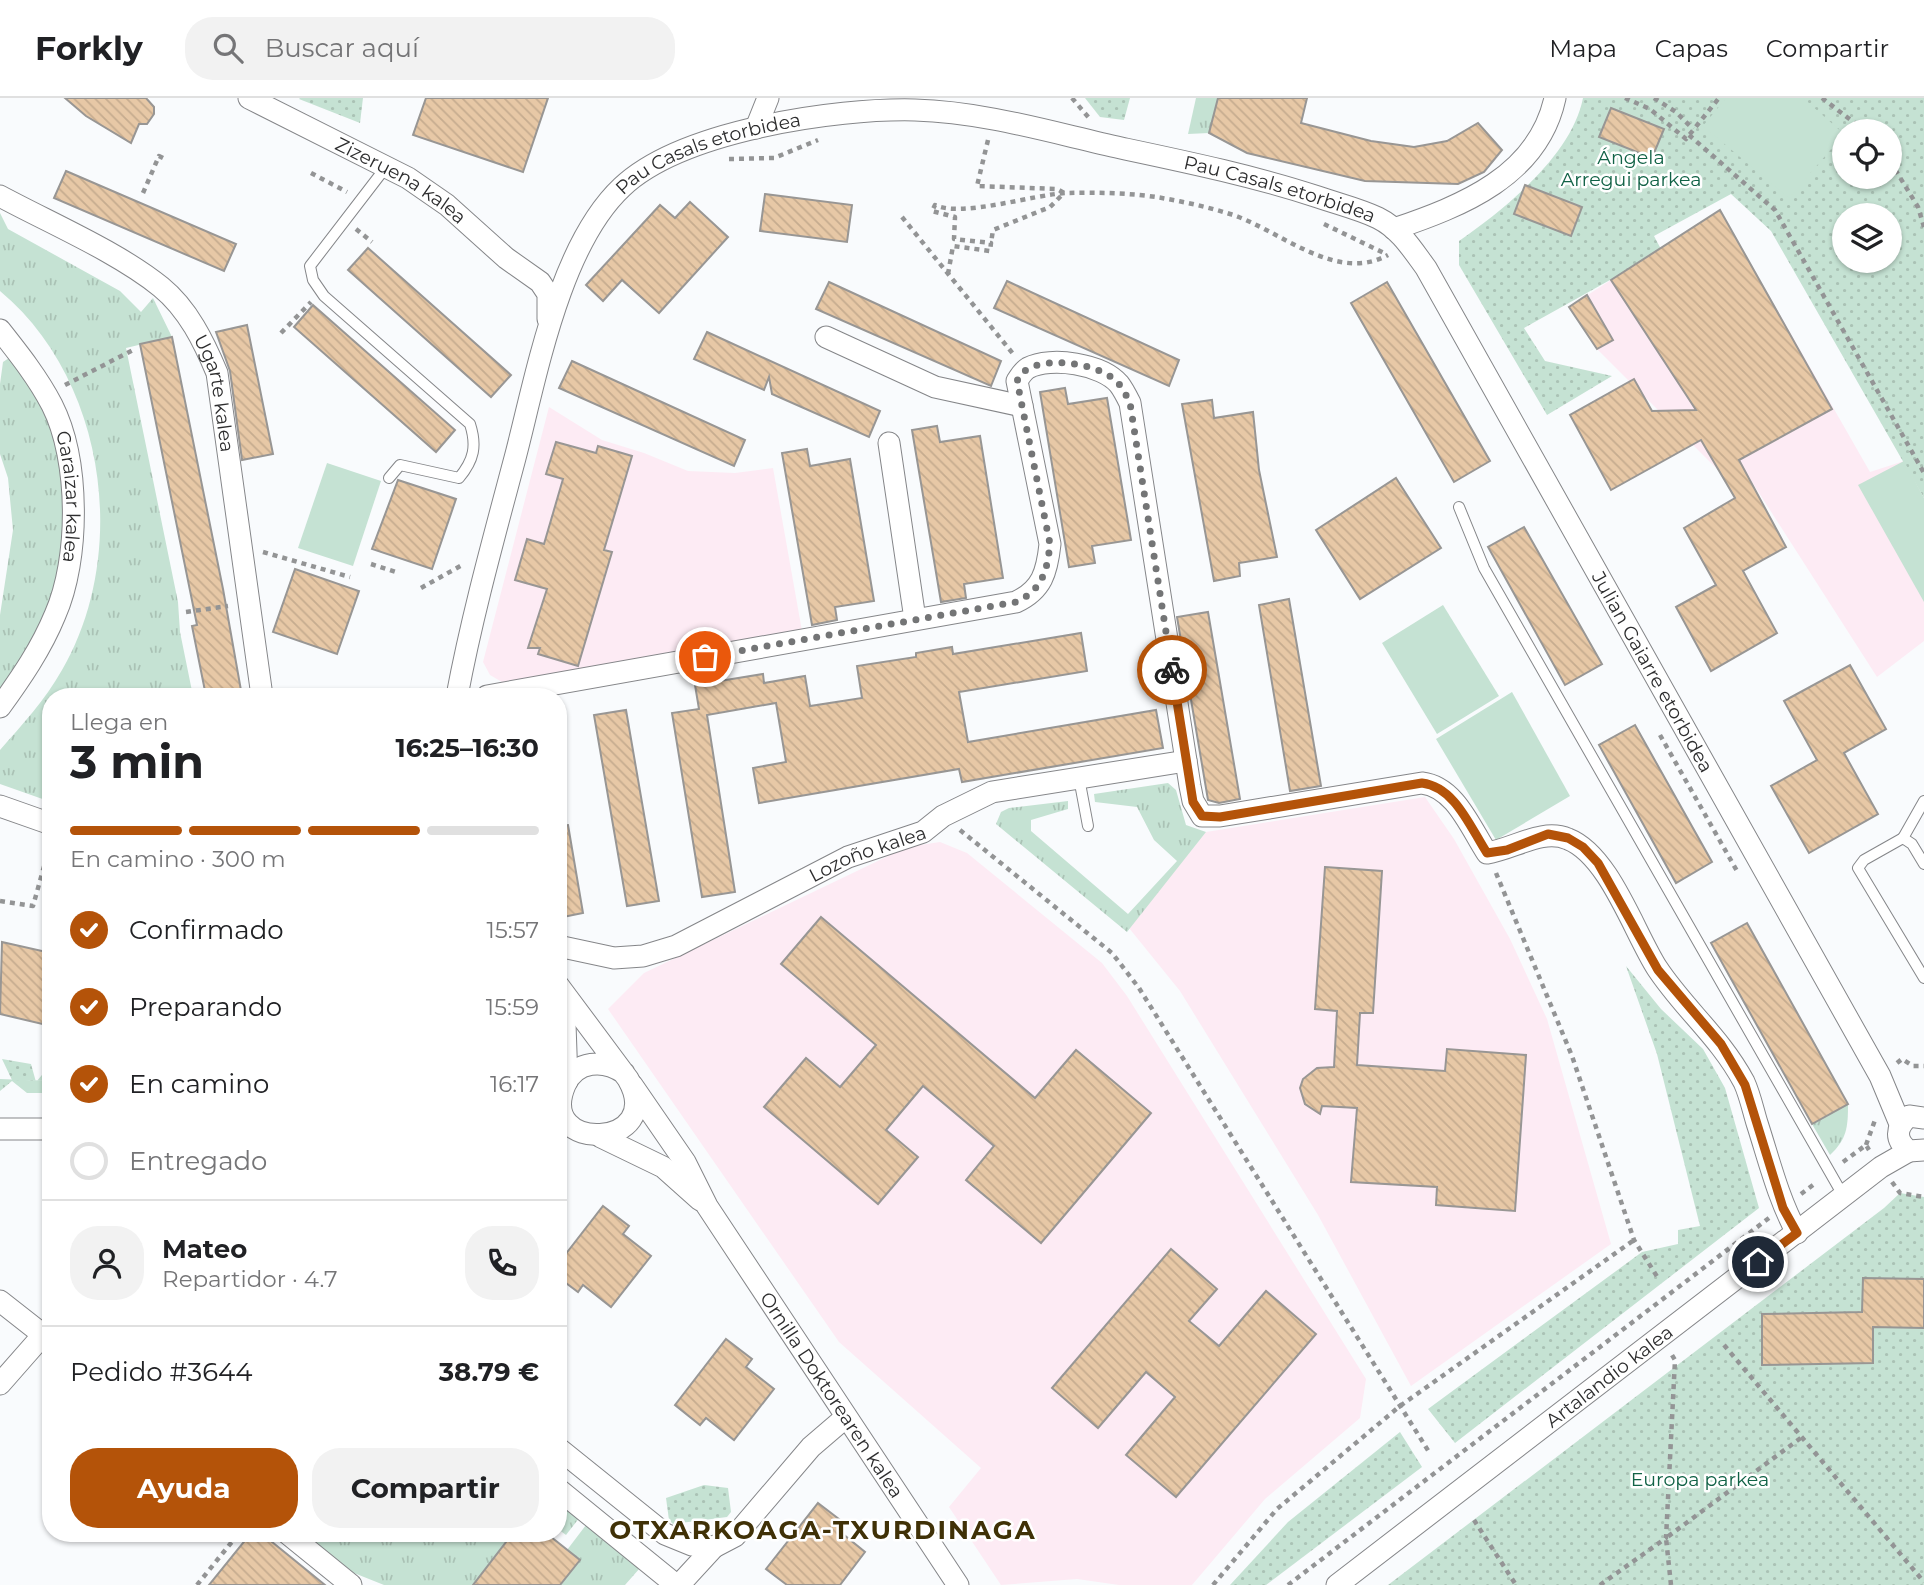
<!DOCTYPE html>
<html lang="es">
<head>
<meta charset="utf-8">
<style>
	:root { --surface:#fff; --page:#f2f2f2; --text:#202124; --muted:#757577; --line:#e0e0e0; --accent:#b45309 }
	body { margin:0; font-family:Montserrat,sans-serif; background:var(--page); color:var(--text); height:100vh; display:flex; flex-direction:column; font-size:26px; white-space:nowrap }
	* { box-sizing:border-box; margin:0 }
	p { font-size:23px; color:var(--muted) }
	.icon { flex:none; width:38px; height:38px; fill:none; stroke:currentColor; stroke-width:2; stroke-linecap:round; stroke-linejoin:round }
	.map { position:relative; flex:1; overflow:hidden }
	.panel { position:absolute; left:42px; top:590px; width:525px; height:854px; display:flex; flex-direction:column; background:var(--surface); border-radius:28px; box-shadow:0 2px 5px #0004 }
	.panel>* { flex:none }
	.buttons { position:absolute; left:1832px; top:21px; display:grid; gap:14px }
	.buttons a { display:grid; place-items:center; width:70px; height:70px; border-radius:50%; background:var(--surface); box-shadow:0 2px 5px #0004; font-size:35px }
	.pin { position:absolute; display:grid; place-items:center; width:60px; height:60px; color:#fff; margin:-30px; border:4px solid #fff; border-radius:50%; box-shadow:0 2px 7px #0007 }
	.courier { position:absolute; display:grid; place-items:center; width:70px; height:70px; margin:-35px; border:5px solid #b45309; border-radius:50%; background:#fff; color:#222; box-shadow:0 2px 9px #0007 }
	.head em { font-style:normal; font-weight:700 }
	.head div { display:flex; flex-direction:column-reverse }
	.head { display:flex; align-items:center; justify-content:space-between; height:119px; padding:0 28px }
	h1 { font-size:46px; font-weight:700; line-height:52px }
	.bar { display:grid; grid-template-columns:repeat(4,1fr); gap:10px 7px; align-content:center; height:84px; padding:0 28px }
	.bar i { height:9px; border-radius:5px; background:var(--line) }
	.bar .selected { background:var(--accent) }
	.bar p { grid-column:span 4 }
	.line { display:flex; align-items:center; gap:18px; padding:0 28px; border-top:2px solid var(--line) }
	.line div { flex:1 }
	.round { display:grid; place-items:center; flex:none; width:74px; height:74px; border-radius:28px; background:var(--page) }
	ol { padding:0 28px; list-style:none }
	li { display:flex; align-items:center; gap:21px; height:77px }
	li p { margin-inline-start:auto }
	li .icon { padding:7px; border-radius:50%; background:var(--accent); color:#fff; stroke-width:4 }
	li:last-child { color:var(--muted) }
	li i { width:38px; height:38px; border:4px solid var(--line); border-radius:50% }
	.cta { display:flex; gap:14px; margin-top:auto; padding:14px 28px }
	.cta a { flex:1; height:80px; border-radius:28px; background:var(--accent); color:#fff; font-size:28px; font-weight:700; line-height:80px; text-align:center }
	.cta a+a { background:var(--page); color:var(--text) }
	header { display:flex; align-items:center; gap:42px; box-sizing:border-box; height:98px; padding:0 35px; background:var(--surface); border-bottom:2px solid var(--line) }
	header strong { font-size:33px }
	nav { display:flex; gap:38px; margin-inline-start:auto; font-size:24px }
	.search { width:490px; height:63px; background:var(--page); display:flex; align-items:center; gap:18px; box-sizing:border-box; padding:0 24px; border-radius:28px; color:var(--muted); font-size:26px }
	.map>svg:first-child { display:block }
	.education { fill:#fdebf4 }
	.grass { fill:url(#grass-tufts) }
	.park { fill:url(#park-dots); fill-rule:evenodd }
	.pitch { fill:#c5e2d3 }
	.building { fill:url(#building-back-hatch); stroke:#989694; stroke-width:2 }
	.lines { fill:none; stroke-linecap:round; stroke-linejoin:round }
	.lane-casing { stroke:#858689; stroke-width:12 }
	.street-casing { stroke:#858689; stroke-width:23 }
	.path { stroke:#939495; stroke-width:4.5; stroke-dasharray:5 5; stroke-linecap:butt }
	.lane { stroke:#fff; stroke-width:10 }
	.street { stroke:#fff; stroke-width:21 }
	.done { stroke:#747576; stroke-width:7; stroke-dasharray:0 12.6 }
	.route { stroke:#b45309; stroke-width:9 }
	.labels { text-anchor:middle; stroke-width:5; stroke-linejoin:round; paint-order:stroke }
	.street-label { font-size:19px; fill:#2d2d2e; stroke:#fff }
	.park-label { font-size:19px; fill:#116246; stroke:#fff }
	.district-label { font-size:26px; font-weight:bold; letter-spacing:2px; fill:#403107; stroke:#fff }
</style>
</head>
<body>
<header>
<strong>Forkly</strong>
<div class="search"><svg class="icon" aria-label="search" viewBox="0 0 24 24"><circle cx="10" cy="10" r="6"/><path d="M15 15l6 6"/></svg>Buscar aquí</div>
<nav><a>Mapa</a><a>Capas</a><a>Compartir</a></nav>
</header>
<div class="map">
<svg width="1924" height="1487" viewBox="0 0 1924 1487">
	<defs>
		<pattern id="grass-tufts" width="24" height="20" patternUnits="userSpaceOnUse" patternTransform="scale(1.75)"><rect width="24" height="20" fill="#c5e2d3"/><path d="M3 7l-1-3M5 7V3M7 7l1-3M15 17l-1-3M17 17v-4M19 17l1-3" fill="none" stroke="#aac2b5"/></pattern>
		<pattern id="park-dots" width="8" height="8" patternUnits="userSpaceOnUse" patternTransform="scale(1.75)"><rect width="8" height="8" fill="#c5e2d3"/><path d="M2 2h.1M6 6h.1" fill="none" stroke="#aac2b5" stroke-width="1.8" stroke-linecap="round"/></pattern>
		<pattern id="building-back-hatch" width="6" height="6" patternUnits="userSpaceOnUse" patternTransform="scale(1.75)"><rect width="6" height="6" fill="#e7c8a6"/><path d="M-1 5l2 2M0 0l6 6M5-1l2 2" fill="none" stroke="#c6ac8f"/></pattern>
	</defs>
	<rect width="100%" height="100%" fill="#f9fbfd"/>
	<g class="education">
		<polygon points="1720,112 1870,374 1904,363 1924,400 1924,543 1877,579 1736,359 1719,373 1597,251 1569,209"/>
		<polygon points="549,309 602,342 644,355 688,373 735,375 773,370 802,533 502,584 490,577 483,564"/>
		<polygon points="1425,699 1454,741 1510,841 1547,921 1611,1146 1411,1288 1318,1117 1180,893 1129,830 1206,734"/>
		<polygon points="940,744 967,755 1102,865 1127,898 1366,1281 1360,1320 1265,1401 1192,1487 1119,1487 1077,1481 1001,1487 949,1409 981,1370 839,1244 608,911 644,875 907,749"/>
	</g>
	<g class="grass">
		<polygon points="1196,0 1218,0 1209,35 1188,36"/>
		<path d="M0,115L8,131L120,193L141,214L153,200L172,239L126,250L178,504L180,534L193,598H51V704L0,686V652C22,627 45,602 62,572C130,455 106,281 0,193Z"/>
		<path d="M9,260C28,284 43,309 54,338C74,393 65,475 41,527C30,551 14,573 0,596V517L13,432L8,380L0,356V286L3,264Z"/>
		<polygon points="1168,685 1176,692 1186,727 1206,734 1127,834 996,726 1001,714 1009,710 1068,703 1068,711 1031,722 1031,733 1128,816 1177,763 1154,742 1137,709 1095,704 1094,696"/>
		<polygon points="0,981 51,983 51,995 27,995 12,983 0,993"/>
		<path d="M1848,1006C1848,1029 1847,1041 1830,1057L1812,1026Z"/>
		<polygon points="560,1405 580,1419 566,1437 558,1431"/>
		<polygon points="586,1427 640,1470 625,1487 560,1487 580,1462 567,1452"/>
		<polygon points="304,1435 513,1435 473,1487 384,1487 354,1475"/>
	</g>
	<g class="park">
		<polygon points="300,0 363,0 360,25 299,1"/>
		<polygon points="1085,0 1130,0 1124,22 1100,19"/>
		<path d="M1583,0H1924V400L1771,133L1731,96L1654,138L1662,153L1524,230L1545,263L1612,278L1547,317L1459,167V143C1505,111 1572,57 1583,0ZM1844,33H1890V79H1844ZM1844,117H1890V163H1844Z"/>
		<polygon points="1626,868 1661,911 1703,951 1725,990 1759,1110 1455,1345 1428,1311 1642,1154 1678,1146 1678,1132 1700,1128 1657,956"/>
		<polygon points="51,952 51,983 12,982 2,961 31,966 36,984 47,971 47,955"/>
		<polygon points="1900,1095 1924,1099 1924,1487 1388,1487 1884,1110"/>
		<polygon points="1400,1334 1422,1369 1266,1487 1230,1487 1288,1424"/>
		<polygon points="704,1387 728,1390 731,1414 727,1419 673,1426 669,1422 666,1400"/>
	</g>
	<g class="pitch">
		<polygon points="1726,0 1803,0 1844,36 1789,100 1703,28"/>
		<polygon points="1904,363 1924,400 1924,504 1858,387"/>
		<polygon points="327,365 381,383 353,468 298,450"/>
		<polygon points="1443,507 1499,598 1437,636 1382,545"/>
		<polygon points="1512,594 1570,698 1496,742 1436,641"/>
	</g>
	<g class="building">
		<polygon points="65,0 146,0 154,9 154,16 147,26 139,26 131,45 86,18"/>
		<polygon points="426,0 548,0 523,74 413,37"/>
		<polygon points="1218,0 1307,0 1301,25 1371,43 1414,49 1447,43 1478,25 1502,52 1484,74 1458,86 1365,83 1247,55 1209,35"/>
		<polygon points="1611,10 1664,31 1652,60 1599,39"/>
		<polygon points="66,73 236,146 224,173 54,100"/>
		<polygon points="1525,87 1582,109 1571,138 1514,116"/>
		<polygon points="765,96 852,107 847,144 760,133"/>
		<polygon points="690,104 728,139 659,215 622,182 603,203 586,187 660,107 675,120"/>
		<polygon points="1720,112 1832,311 1739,362 1786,449 1743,473 1777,535 1711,573 1676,509 1716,487 1684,430 1735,400 1701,342 1611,392 1570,317 1634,281 1652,313 1696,312 1611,182"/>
		<polygon points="368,150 511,277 491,299 348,172"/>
		<polygon points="1007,183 1179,262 1169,288 994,210"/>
		<polygon points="829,184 1001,263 991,288 816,211"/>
		<polygon points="1387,184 1490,363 1454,384 1351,205"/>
		<polygon points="1587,197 1613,242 1597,251 1569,209"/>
		<polygon points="313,207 455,332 436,354 294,229"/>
		<polygon points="247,227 273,356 242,362 230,273 216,234"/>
		<polygon points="707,234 880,313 869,339 772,296 769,279 764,292 694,261"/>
		<polygon points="172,239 223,491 242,598 206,598 192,528 197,527 140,246"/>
		<polygon points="572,263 745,342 734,368 559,290"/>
		<polygon points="1065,290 1068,306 1107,300 1131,442 1092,448 1095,465 1069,469 1040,294"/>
		<polygon points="1212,302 1214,320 1253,314 1259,372 1277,459 1239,465 1240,478 1214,483 1182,306"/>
		<polygon points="937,328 940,344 980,338 1003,480 964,486 966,500 941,504 912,332"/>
		<polygon points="556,344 596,355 598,348 632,358 604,452 612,454 578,568 538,556 540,550 528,550 547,491 515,482 527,441 544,446 563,381 546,376"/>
		<polygon points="807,351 810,368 850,361 874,503 835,509 837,522 812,527 782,355"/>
		<polygon points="1396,380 1441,450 1360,501 1316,432"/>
		<polygon points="398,382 456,401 432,471 372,451"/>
		<polygon points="1524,429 1602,566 1565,587 1488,449"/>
		<polygon points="295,471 359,493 337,556 273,534"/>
		<polygon points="1289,501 1321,688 1290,693 1259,507"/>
		<polygon points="1208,514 1240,701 1219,705 1208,702 1177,519"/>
		<polygon points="1081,535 1087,573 959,594 968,644 1156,612 1163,650 962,684 959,671 759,705 753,670 786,664 776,605 707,617 735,794 702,799 672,615 699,611 695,587 763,576 764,585 805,578 810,608 862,600 857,568 916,559 916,555 952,549 953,556"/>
		<polygon points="1850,567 1886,631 1844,655 1878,716 1809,755 1771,688 1817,662 1784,603"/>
		<polygon points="626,612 659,803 627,808 594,617"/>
		<polygon points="1635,627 1712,764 1676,785 1599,647"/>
		<polygon points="568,727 583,815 558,820 558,728"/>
		<polygon points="1325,769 1382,773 1373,915 1360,915 1357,967 1445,973 1447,951 1526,957 1515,1113 1436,1107 1437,1089 1351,1084 1357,1010 1322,1008 1320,1016 1305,1006 1300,990 1303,981 1317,970 1334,969 1337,913 1315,911"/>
		<polygon points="821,819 1035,1000 1076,952 1151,1015 1041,1145 966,1082 994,1048 923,988 886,1032 918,1059 878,1106 764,1009 806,960 840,989 876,947 781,866"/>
		<polygon points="1747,825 1848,1006 1812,1026 1711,845"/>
		<polygon points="2,844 51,855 51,928 0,916"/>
		<polygon points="603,1108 629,1128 623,1136 651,1158 611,1209 583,1187 578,1194 558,1179 558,1166"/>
		<polygon points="1171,1151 1217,1191 1189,1223 1219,1248 1266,1193 1316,1236 1176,1399 1126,1357 1175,1299 1146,1274 1098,1330 1052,1290"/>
		<polygon points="1863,1180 1924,1181 1924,1230 1873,1229 1873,1265 1762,1267 1762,1216 1862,1214"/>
		<polygon points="726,1241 752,1261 746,1269 774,1291 734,1342 706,1320 700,1327 675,1307"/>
		<polygon points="818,1405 844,1425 838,1432 865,1454 840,1487 787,1487 766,1471"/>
		<polygon points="251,1435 261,1435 325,1487 209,1487"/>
		<polygon points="513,1435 546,1435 580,1462 560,1487 473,1487"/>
	</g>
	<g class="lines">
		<g class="lane-casing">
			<g id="lane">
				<path d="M386,69L310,168L313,182L324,198L470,326C477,348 474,362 459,380L400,367L389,380"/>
				<polyline points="1459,409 1484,470 1844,1099"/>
				<polyline points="1079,680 1088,728"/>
				<polyline points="1903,740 1924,703"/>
				<polyline points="1924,766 1912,746 1903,740 1864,762 1858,770 1924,880"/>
			</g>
		</g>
		<g class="street-casing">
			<g id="street">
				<path id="s1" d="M249,0L408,80L447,107L506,160L540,184L548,196V221"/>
				<polyline points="756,30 768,0"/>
				<path id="s2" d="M0,98C50,125 118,154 161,189C188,211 204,244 217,275L262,598"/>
				<path d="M1394,131C1462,108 1538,78 1555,0"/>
				<path id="s3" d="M0,232C19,256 38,280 52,307C80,362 80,461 55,517C41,551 21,580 0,609"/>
				<polyline points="826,239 935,289 1022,308"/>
				<polyline points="889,345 915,521"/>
				<path id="s4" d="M457,598C472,518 494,439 515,360C536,280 559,148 622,89C681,33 835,10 915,12C985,14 1053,35 1121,50C1187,64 1254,78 1318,99C1338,106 1359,111 1378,120C1400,131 1412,151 1426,170L1880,978L1900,1026"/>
				<path d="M487,598L1016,504C1042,492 1047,474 1050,446L1017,283C1020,278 1023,273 1028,270C1051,258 1102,266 1119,286C1123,291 1127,299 1130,305L1190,688L1193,703L1202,718H1220L1422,685C1455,689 1470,729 1487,755C1514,751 1542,730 1568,741C1609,757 1634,834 1657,870C1684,911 1720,939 1744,984C1750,997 1753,1012 1757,1025C1769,1062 1778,1100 1797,1135"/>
				<polyline points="0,708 51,726"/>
				<path id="s5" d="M558,848L614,860L643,858L676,848L848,759L923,734L943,718L992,694L1186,663"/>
				<path d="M558,887L628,981C668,1051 535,1057 565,987C576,962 604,961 624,975"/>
				<polyline points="558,912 565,926 567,983"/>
				<path id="s6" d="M632,987L685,1064L707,1108L958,1487"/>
				<path d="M1924,1020L1909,1018C1895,1030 1895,1042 1909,1053L1924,1052"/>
				<polyline points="0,1031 51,1031"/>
				<polyline points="601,1039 663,1069 700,1102"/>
				<polyline points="0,1203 51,1243"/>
				<polyline points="0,1286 43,1237"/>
				<polyline points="558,1350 665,1436 692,1447 714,1449 735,1438 811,1349 846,1319"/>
				<polyline points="558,1391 676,1487"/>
				<polyline points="287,1435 351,1487"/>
				<polyline points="679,1487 714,1449"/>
				<path id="s7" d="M1337,1487L1881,1069L1909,1053"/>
			</g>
		</g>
		<g class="path">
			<polyline points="1072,0 1089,20"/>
			<polyline points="1625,0 1650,11 1686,41 1719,0"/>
			<polyline points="1654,0 1676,14 1693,31"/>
			<polyline points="1822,0 1865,33"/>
			<polyline points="1689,37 1775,112 1924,375"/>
			<polyline points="988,42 977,88 1057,91 1064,95 1050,109 993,132 991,145"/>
			<polyline points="729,61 774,60 818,42"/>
			<polyline points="1890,63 1918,109 1924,129"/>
			<polyline points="311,75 347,94"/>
			<polyline points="143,95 159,58 163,60"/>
			<polyline points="902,119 1014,257"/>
			<polyline points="1324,126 1386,156"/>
			<polyline points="356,131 372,144"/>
			<path d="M948,176L953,148L990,153L991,145L954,141L955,119L932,113L935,107C961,120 1035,96 1067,95C1096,94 1133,95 1162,100C1185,104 1208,109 1230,116C1279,131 1335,186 1388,157"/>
			<polyline points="281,235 311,204"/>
			<polyline points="65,287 133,252"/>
			<polyline points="263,454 350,479"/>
			<polyline points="371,466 399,475"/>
			<polyline points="421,490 464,466"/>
			<polyline points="186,514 228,508"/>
			<polyline points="396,595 396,598"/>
			<polyline points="1660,637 1737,773"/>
			<polyline points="960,732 1112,855 1139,890 1429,1354"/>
			<polyline points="1496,775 1572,958 1634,1142 1658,1180"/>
			<polyline points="0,803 33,808 45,765 51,765"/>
			<polyline points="1897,965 1902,961 1913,968 1924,968"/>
			<polyline points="1866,1047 1875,1022"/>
			<polyline points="1843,1064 1866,1047 1869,1052"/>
			<polyline points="1892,1084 1900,1095 1924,1099"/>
			<polyline points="1801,1096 1817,1084"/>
			<polyline points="1724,1247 1924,1484"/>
			<polyline points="1474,1422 1516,1487"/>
			<polyline points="197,1487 239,1435"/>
			<polyline points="1213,1487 1277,1411 1400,1308 1634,1142"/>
			<polyline points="1288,1487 1769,1120"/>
			<polyline points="1600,1487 1666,1440 1675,1262 1672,1257"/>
			<polyline points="1671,1487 1666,1440 1802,1339"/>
		</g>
		<use href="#lane" class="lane"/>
		<use href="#street" class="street"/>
	</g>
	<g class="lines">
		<path class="done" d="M705,559L1016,504C1042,492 1047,474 1050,446L1017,283C1020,278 1023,273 1028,271C1051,258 1102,266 1119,286C1123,291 1127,299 1130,305L1172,572"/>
		<path class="route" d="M1172,572L1193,704L1202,718L1220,719L1422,685C1455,689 1470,729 1487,755L1507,752L1548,736L1568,740L1583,749L1598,765L1658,872L1721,946L1745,987L1783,1110L1797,1135L1758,1164"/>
	</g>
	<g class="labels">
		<g class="street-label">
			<text dy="7" stroke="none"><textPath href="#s4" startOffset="634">Pau Casals etorbidea</textPath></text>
			<text dy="7" stroke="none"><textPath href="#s1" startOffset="173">Zizeruena kalea</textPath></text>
			<text dy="7" stroke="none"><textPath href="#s4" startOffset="1222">Pau Casals etorbidea</textPath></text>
			<text dy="7" stroke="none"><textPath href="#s2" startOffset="308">Ugarte kalea</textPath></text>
			<text dy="7" stroke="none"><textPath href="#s3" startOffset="186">Garaizar kalea</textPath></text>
			<text dy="7" stroke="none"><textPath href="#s4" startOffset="1858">Julian Gaiarre etorbidea</textPath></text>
			<text dy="7" stroke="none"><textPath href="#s5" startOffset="334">Lozoño kalea</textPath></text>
			<text dy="7" stroke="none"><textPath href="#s7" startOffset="343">Artalandio kalea</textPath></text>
			<text dy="7" stroke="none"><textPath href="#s6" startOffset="369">Ornilla Doktorearen kalea</textPath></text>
		</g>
		<g class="park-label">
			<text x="1631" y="66">Ángela<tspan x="1631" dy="22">Arregui parkea</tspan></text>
			<text x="1700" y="1388">Europa parkea</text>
		</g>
		<g class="district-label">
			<text x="823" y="1441">OTXARKOAGA-TXURDINAGA</text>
		</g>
	</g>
</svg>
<div class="buttons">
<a><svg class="icon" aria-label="locate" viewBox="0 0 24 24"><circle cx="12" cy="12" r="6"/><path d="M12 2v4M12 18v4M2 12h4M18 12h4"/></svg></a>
<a><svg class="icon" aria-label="layers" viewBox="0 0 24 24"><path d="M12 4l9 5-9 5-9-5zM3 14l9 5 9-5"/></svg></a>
</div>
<div class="pin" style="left:705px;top:559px;background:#ea580c"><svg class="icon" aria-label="bag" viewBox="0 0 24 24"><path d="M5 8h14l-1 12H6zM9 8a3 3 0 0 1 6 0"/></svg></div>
<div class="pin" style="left:1758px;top:1164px;background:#1f2937"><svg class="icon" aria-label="home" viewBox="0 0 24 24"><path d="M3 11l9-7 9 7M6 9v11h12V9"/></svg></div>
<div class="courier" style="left:1172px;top:572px"><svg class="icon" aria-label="bike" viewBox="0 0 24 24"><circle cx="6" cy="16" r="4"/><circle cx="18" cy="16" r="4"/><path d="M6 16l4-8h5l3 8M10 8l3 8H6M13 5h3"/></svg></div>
<section class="panel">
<div class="head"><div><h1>3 min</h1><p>Llega en</p></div><em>16:25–16:30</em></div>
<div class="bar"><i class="selected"></i><i class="selected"></i><i class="selected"></i><i></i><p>En camino · 300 m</p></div>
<ol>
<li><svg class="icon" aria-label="check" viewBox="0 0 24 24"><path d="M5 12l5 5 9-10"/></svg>Confirmado<p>15:57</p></li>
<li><svg class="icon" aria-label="check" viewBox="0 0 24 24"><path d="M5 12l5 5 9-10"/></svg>Preparando<p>15:59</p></li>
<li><svg class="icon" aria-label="check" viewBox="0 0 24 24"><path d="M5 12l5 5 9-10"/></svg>En camino<p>16:17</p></li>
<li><i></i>Entregado</li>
</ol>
<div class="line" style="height:126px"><a class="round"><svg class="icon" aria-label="person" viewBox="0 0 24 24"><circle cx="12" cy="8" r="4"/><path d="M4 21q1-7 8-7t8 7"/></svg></a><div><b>Mateo</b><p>Repartidor · 4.7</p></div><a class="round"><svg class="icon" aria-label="phone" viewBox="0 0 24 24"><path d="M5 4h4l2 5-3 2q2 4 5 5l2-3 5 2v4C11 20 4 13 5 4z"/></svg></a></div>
<div class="line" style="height:91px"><div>Pedido #3644</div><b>38.79 €</b></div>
<div class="cta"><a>Ayuda</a><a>Compartir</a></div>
</section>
</div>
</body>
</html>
